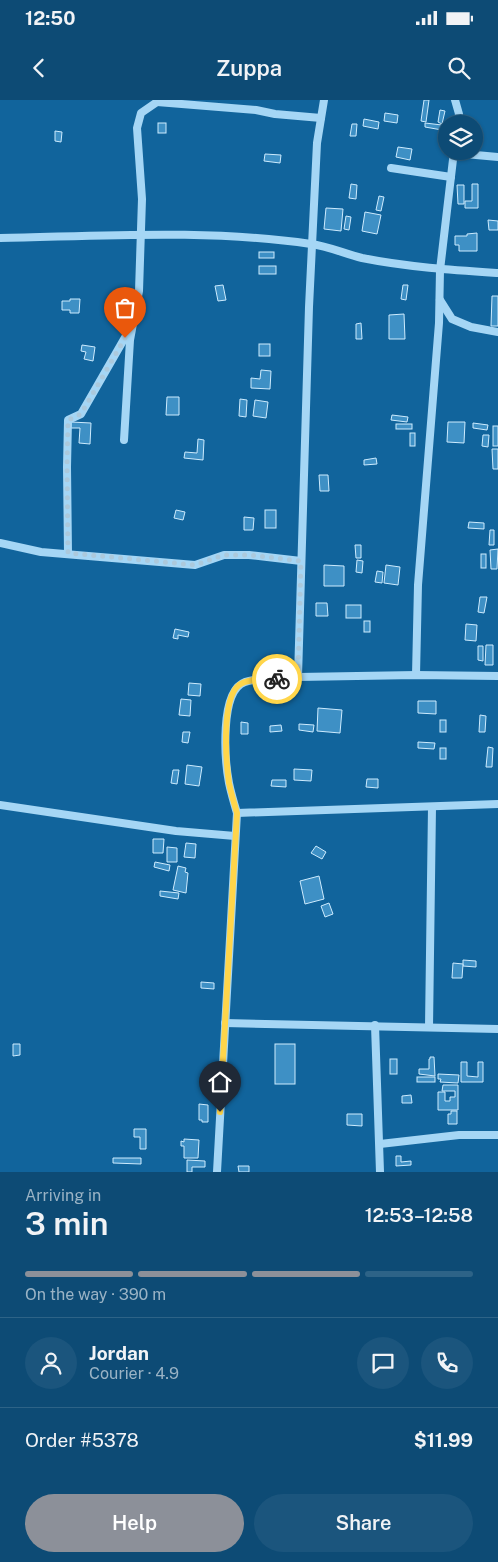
<!DOCTYPE html>
<html lang="en">
<head>
<meta charset="utf-8">
<style>
	:root { --surface:#0d4b75; --page:#1b557d; --text:#f1f3f6; --muted:#9ab3c5; --line:#2d6387; --accent:#8c9099 }
	body { margin:0; font-family:"Public Sans",sans-serif; background:var(--page); color:var(--text); height:100vh; display:flex; flex-direction:column; font-size:19px; white-space:nowrap }
	* { box-sizing:border-box; margin:0 }
	p { font-size:16px; color:var(--muted) }
	.icon { flex:none; width:28px; height:28px; fill:none; stroke:currentColor; stroke-width:2; stroke-linecap:round; stroke-linejoin:round }
	.map { position:relative; height:1072px; overflow:hidden }
	.details { display:flex; flex-direction:column; background:var(--surface); flex:1 }
	.details>* { flex:none }
	.buttons { position:absolute; left:438px; top:15px; display:grid; gap:10px }
	.buttons a { display:grid; place-items:center; width:45px; height:45px; border-radius:50%; background:var(--surface); box-shadow:0 1px 4px #0004,0 0 0 1px var(--line); font-size:25px }
	.pin { position:absolute; display:grid; place-items:center; width:42px; height:42px; color:#fff; margin:-51px -21px; border-radius:50% 50% 50% 0; rotate:-45deg; box-shadow:0 0 5px #0007 }
	.pin .icon { rotate:45deg }
	.courier { position:absolute; display:grid; place-items:center; width:50px; height:50px; margin:-25px; border:4px solid #ffd54a; border-radius:50%; background:#fff; color:#222; box-shadow:0 1px 6px #0007 }
	.head em { font-style:normal; font-weight:600 }
	.head div { display:flex; flex-direction:column-reverse }
	.head { display:flex; align-items:center; justify-content:space-between; height:85px; padding:0 25px }
	h1 { font-size:32px; font-weight:600; line-height:38px }
	.bar { display:grid; grid-template-columns:repeat(4,1fr); gap:8px 5px; align-content:center; height:60px; padding:0 25px }
	.bar i { height:6px; border-radius:4px; background:var(--line) }
	.bar .selected { background:var(--accent) }
	.bar p { grid-column:span 4 }
	.line { display:flex; align-items:center; gap:12px; padding:0 25px; border-top:1px solid var(--line) }
	.line div { flex:1 }
	.round { display:grid; place-items:center; flex:none; width:52px; height:52px; border-radius:26px; background:var(--page) }
	.button { display:flex; gap:10px; margin-top:auto; padding:10px 25px }
	.button a { flex:1; height:58px; border-radius:30px; background:var(--accent); color:#fff; font-size:20px; font-weight:600; line-height:58px; text-align:center }
	.button a+a { background:var(--page); color:var(--text) }
	.status { display:flex; justify-content:space-between; align-items:center; height:35px; padding:0 25px; background:var(--surface); direction:ltr }
	.status svg { height:14px; fill:currentColor }
	header { display:flex; justify-content:space-between; align-items:center; height:65px; padding:0 25px; background:var(--surface); font-size:22px; font-weight:600 }
	.map>svg:first-child { display:block }
	.building { fill:#3e90c5; stroke:#cdebfe }
	.lines { fill:none; stroke-linecap:round; stroke-linejoin:round }
	.minor { stroke:#a5d6f5; stroke-width:8 }
	.done { stroke:#acc9dc; stroke-width:5; stroke-dasharray:0 9 }
	.route { stroke:#ffd54a; stroke-width:6 }
</style>
</head>
<body>
<div class="status"><b>12:50</b><svg viewBox="0 0 49 12"><path d="M0 12V9h3v3zM5 12V6h3v6zM10 12V3h3v9zM15 12V0h3v12zM26 1h20v11H26zM47 4h2v5h-2z"/></svg></div>
<header><svg class="icon" aria-label="back" viewBox="0 0 24 24"><path d="M15 5l-7 7 7 7"/></svg>Zuppa<svg class="icon" aria-label="search" viewBox="0 0 24 24"><circle cx="10" cy="10" r="6"/><path d="M15 15l6 6"/></svg></header>
<div class="map">
<svg width="498" height="1072" viewBox="0 0 498 1072">
	<rect width="100%" height="100%" fill="#11649c"/>
	<g class="building">
		<polygon points="424,0 429,0 426,22 421,21"/>
		<polygon points="440,10 445,11 442,24 438,22"/>
		<polygon points="385,13 398,15 397,23 384,21"/>
		<polygon points="364,19 379,22 378,29 363,26"/>
		<rect x="158" y="23" width="8" height="10"/>
		<polygon points="425,23 442,25 442,30 425,27"/>
		<polygon points="352,24 357,24 356,36 350,36"/>
		<polygon points="55,31 62,32 61,42 55,41"/>
		<polygon points="398,47 412,49 410,60 396,57"/>
		<polygon points="265,54 281,55 280,63 264,61"/>
		<polygon points="351,84 357,85 356,99 349,98"/>
		<polygon points="472,84 478,84 478,108 465,108 465,101 472,101"/>
		<polygon points="457,85 464,85 464,104 458,104"/>
		<polygon points="379,96 384,97 381,111 376,110"/>
		<polygon points="326,108 343,109 341,131 324,129"/>
		<polygon points="365,112 381,115 377,134 362,131"/>
		<polygon points="346,116 351,117 349,130 344,129"/>
		<polygon points="488,120 498,121 498,130 489,130"/>
		<polygon points="477,133 477,151 459,151 459,145 455,145 455,136 467,136 467,134"/>
		<rect x="259" y="152" width="15" height="6"/>
		<rect x="259" y="166" width="17" height="8"/>
		<polygon points="223,185 226,200 218,201 215,186"/>
		<polygon points="403,185 408,185 406,200 401,199"/>
		<polygon points="492,196 498,196 498,226 491,226"/>
		<polygon points="70,199 80,199 79,213 70,213 70,210 62,210 62,201 70,201"/>
		<polygon points="404,214 405,239 389,239 389,215"/>
		<polygon points="361,223 362,239 356,239 356,224"/>
		<rect x="259" y="244" width="11" height="12"/>
		<polygon points="82,245 95,247 93,261 84,259 86,252 81,251"/>
		<polygon points="261,270 271,271 270,289 251,288 251,278 260,279"/>
		<polygon points="167,297 179,297 179,315 166,315"/>
		<polygon points="240,299 247,300 246,317 239,316"/>
		<polygon points="255,300 268,302 266,318 253,316"/>
		<polygon points="392,315 408,317 407,322 391,320"/>
		<polygon points="71,322 91,323 90,344 79,343 80,328 71,328"/>
		<polygon points="448,322 465,322 464,343 447,342"/>
		<polygon points="473,323 488,325 487,330 473,328"/>
		<rect x="396" y="324" width="16" height="5"/>
		<rect x="493" y="326" width="5" height="20"/>
		<rect x="410" y="333" width="5" height="13"/>
		<polygon points="483,335 489,335 488,347 482,346"/>
		<polygon points="198,339 204,340 203,360 184,358 185,352 197,353"/>
		<polygon points="492,349 498,349 498,369 493,369"/>
		<polygon points="376,358 377,364 364,365 364,360"/>
		<polygon points="319,375 328,375 329,391 320,391"/>
		<polygon points="176,410 185,412 183,420 174,418"/>
		<rect x="265" y="410" width="11" height="18"/>
		<polygon points="244,417 254,418 253,430 244,430"/>
		<polygon points="469,422 484,423 484,429 468,428"/>
		<polygon points="490,430 494,430 494,445 489,445"/>
		<polygon points="355,445 361,445 361,458 356,458"/>
		<polygon points="498,449 497,469 491,469 490,450"/>
		<rect x="481" y="454" width="5" height="14"/>
		<polygon points="357,460 363,461 362,473 356,472"/>
		<polygon points="324,465 344,466 344,486 324,486"/>
		<polygon points="386,465 400,467 398,485 384,483"/>
		<polygon points="377,471 383,472 382,483 375,482"/>
		<polygon points="480,497 487,497 484,513 478,512"/>
		<polygon points="316,503 327,503 328,516 316,516"/>
		<rect x="346" y="505" width="15" height="13"/>
		<rect x="364" y="521" width="6" height="11"/>
		<polygon points="466,524 477,525 476,541 465,540"/>
		<polygon points="175,529 189,532 188,537 178,535 178,539 173,538"/>
		<polygon points="486,545 493,545 493,565 485,565"/>
		<polygon points="478,546 483,546 483,561 478,560"/>
		<polygon points="189,583 201,584 200,596 188,595"/>
		<polygon points="181,599 191,600 190,616 179,615"/>
		<polygon points="418,601 436,601 436,614 418,613"/>
		<polygon points="318,608 342,610 340,633 317,631"/>
		<polygon points="480,615 486,616 485,632 479,632"/>
		<rect x="440" y="620" width="6" height="12"/>
		<polygon points="241,622 248,623 248,634 241,634"/>
		<polygon points="299,624 314,625 313,632 299,630"/>
		<polygon points="281,625 282,631 270,632 270,626"/>
		<polygon points="183,632 190,632 188,643 182,642"/>
		<polygon points="418,642 435,643 434,649 418,648"/>
		<polygon points="488,647 493,648 492,667 486,667"/>
		<rect x="440" y="648" width="6" height="11"/>
		<polygon points="187,665 202,667 199,686 185,684"/>
		<polygon points="294,669 312,670 311,681 294,680"/>
		<polygon points="173,670 179,670 177,684 171,683"/>
		<polygon points="367,679 378,679 378,688 366,687"/>
		<polygon points="272,680 286,680 286,687 271,686"/>
		<polygon points="153,739 164,739 163,753 153,753"/>
		<polygon points="186,743 196,744 195,758 184,757"/>
		<polygon points="316,746 326,752 322,759 311,753"/>
		<polygon points="167,747 177,748 177,762 167,762"/>
		<polygon points="155,762 170,765 169,771 154,767"/>
		<polygon points="178,766 186,768 185,772 188,773 186,793 173,790"/>
		<polygon points="319,776 324,799 305,804 300,781"/>
		<polygon points="160,791 179,793 178,799 160,796"/>
		<polygon points="329,803 333,814 325,817 321,806"/>
		<polygon points="463,860 476,861 476,867 463,866"/>
		<polygon points="453,863 463,864 462,878 452,878"/>
		<polygon points="201,882 214,883 214,889 201,888"/>
		<polygon points="13,944 20,944 20,955 13,956"/>
		<rect x="275" y="944" width="20" height="40"/>
		<polygon points="430,957 434,957 435,976 419,974 419,969 429,969 429,959 430,959"/>
		<rect x="390" y="959" width="7" height="15"/>
		<polygon points="461,962 467,962 467,976 478,977 478,962 483,962 483,982 461,982"/>
		<polygon points="438,974 459,975 458,983 440,982 441,979 438,979"/>
		<rect x="417" y="977" width="18" height="5"/>
		<polygon points="443,985 458,985 458,1010 438,1010 438,992 445,992 445,1001 450,1001 450,997 455,997 455,991 442,991"/>
		<polygon points="411,995 412,1003 402,1003 402,996"/>
		<polygon points="199,1004 208,1005 208,1022 202,1022 202,1020 199,1020"/>
		<polygon points="451,1011 457,1011 457,1024 448,1024 448,1014 451,1014"/>
		<polygon points="347,1014 362,1014 362,1026 347,1025"/>
		<polygon points="134,1029 146,1029 146,1049 140,1049 140,1037 134,1037"/>
		<polygon points="184,1039 199,1040 198,1058 184,1058 184,1046 181,1046 181,1041 184,1042"/>
		<polygon points="396,1056 401,1056 401,1062 411,1061 411,1065 396,1066"/>
		<polygon points="113,1058 141,1058 141,1064 113,1063"/>
		<polygon points="187,1060 205,1061 205,1067 192,1067 192,1072 187,1072"/>
		<polygon points="238,1066 249,1066 249,1072 239,1072"/>
	</g>
	<g class="lines">
		<g class="minor">
			<polyline points="455,0 459,14 457,24"/>
			<polyline points="157,2 256,10 275,14 321,18"/>
			<polyline points="454,53 498,57"/>
			<polyline points="391,68 451,77"/>
			<path d="M0,138C104,136 208,129 311,144C328,146 345,154 362,158C407,167 453,170 498,173"/>
			<polyline points="440,200 452,219 471,227 498,232"/>
			<polyline points="124,340 130,240 139,191 142,99 137,28 141,13 157,2 157,0"/>
			<polyline points="0,443 41,452 195,465 224,455 249,455 301,461"/>
			<polyline points="68,453 67,367 68,320 81,314 131,227"/>
			<polyline points="416,575 418,485 439,223 440,170 454,51"/>
			<polyline points="298,577 416,575 498,576"/>
			<polyline points="0,705 176,731 235,736"/>
			<polyline points="237,713 498,704"/>
			<polyline points="225,923 498,929"/>
			<polyline points="375,925 380,1072"/>
			<polyline points="429,927 432,707"/>
			<polyline points="380,1044 459,1035 498,1035"/>
			<path d="M217,1072L237,713C234,703 231,693 229,683C225,662 219,591 245,582C254,578 286,578 298,577L309,207L317,43L324,0"/>
		</g>
	</g>
	<g class="lines">
		<polyline class="done" points="125,238 81,314 68,320 67,367 68,453 195,465 224,455 249,455 301,461 298,577 277,579"/>
		<path class="route" d="M220,1012L237,713C234,703 231,693 229,683C226,662 221,599 239,585C249,578 266,580 277,579"/>
	</g>
</svg>
<div class="buttons">
<a><svg class="icon" aria-label="layers" viewBox="0 0 24 24"><path d="M12 4l9 5-9 5-9-5zM3 14l9 5 9-5"/></svg></a>
</div>
<div class="pin" style="left:125px;top:238px;background:#ea580c"><svg class="icon" aria-label="bag" viewBox="0 0 24 24"><path d="M5 8h14l-1 12H6zM9 8a3 3 0 0 1 6 0"/></svg></div>
<div class="pin" style="left:220px;top:1012px;background:#1f2937"><svg class="icon" aria-label="home" viewBox="0 0 24 24"><path d="M3 11l9-7 9 7M6 9v11h12V9"/></svg></div>
<div class="courier" style="left:277px;top:579px"><svg class="icon" aria-label="bike" viewBox="0 0 24 24"><circle cx="6" cy="16" r="4"/><circle cx="18" cy="16" r="4"/><path d="M6 16l4-8h5l3 8M10 8l3 8H6M13 5h3"/></svg></div>
</div>
<section class="details">
<div class="head"><div><h1>3 min</h1><p>Arriving in</p></div><em>12:53–12:58</em></div>
<div class="bar"><i class="selected"></i><i class="selected"></i><i class="selected"></i><i></i><p>On the way · 390 m</p></div>
<div class="line" style="height:90px"><a class="round"><svg class="icon" aria-label="person" viewBox="0 0 24 24"><circle cx="12" cy="8" r="4"/><path d="M4 21q1-7 8-7t8 7"/></svg></a><div><b>Jordan</b><p>Courier · 4.9</p></div><a class="round"><svg class="icon" aria-label="chat" viewBox="0 0 24 24"><path d="M4 5h16v11H9l-5 4z"/></svg></a><a class="round"><svg class="icon" aria-label="phone" viewBox="0 0 24 24"><path d="M5 4h4l2 5-3 2q2 4 5 5l2-3 5 2v4C11 20 4 13 5 4z"/></svg></a></div>
<div class="line" style="height:65px"><div>Order #5378</div><b>$11.99</b></div>
<div class="button"><a>Help</a><a>Share</a></div>
</section>
</body>
</html>
